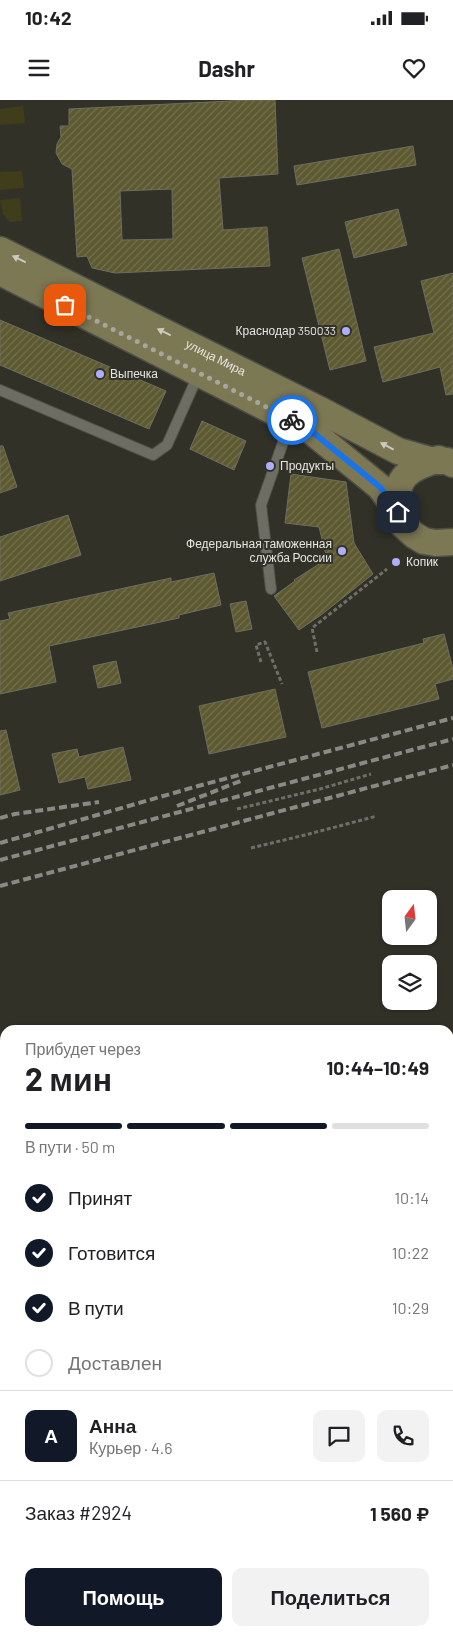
<!DOCTYPE html>
<html lang="ru">
<head>
<meta charset="utf-8">
<style>
	:root { --surface:#fff; --page:#f2f2f2; --text:#202124; --muted:#757577; --line:#e0e0e0; --accent:#111827 }
	body { margin:0; font-family:Barlow,sans-serif; background:var(--page); color:var(--text); height:100vh; display:flex; flex-direction:column; font-size:19px; white-space:nowrap }
	* { box-sizing:border-box; margin:0 }
	p { font-size:16px; color:var(--muted) }
	.icon { flex:none; width:28px; height:28px; fill:none; stroke:currentColor; stroke-width:2; stroke-linecap:round; stroke-linejoin:round }
	.map { position:relative; flex:1; overflow:hidden }
	.sheet { position:absolute; left:0px; top:925px; width:454px; height:611px; display:flex; flex-direction:column; background:var(--surface); border-radius:15px 15px 0 0; box-shadow:0 1px 4px #0004 }
	.sheet>* { flex:none }
	.needle { width:32px; rotate:15deg }
	.controls { position:absolute; left:382px; top:790px; display:grid; gap:10px }
	.controls a { display:grid; place-items:center; width:55px; height:55px; border-radius:10px; background:var(--surface); box-shadow:0 1px 4px #0004; font-size:25px }
	.pin { position:absolute; display:grid; place-items:center; width:42px; height:42px; color:#fff; margin:-21px; border-radius:10px; box-shadow:0 2px 8px #0006 }
	.courier { position:absolute; display:grid; place-items:center; width:50px; height:50px; margin:-25px; border:4px solid #1a73e8; border-radius:50%; background:#fff; color:#222; box-shadow:0 1px 6px #0007 }
	.overview em { font-style:normal; font-weight:700 }
	.overview div { display:flex; flex-direction:column-reverse }
	.overview { display:flex; align-items:center; justify-content:space-between; height:85px; padding:0 25px }
	h1 { font-size:32px; font-weight:700; line-height:38px }
	.bar { display:grid; grid-template-columns:repeat(4,1fr); gap:8px 5px; align-content:center; height:60px; padding:0 25px }
	.bar i { height:6px; border-radius:4px; background:var(--line) }
	.bar .active { background:var(--accent) }
	.bar p { grid-column:span 4 }
	.line { display:flex; align-items:center; gap:12px; padding:0 25px; border-top:1px solid var(--line) }
	.line div { flex:1 }
	.round { display:grid; place-items:center; flex:none; width:52px; height:52px; border-radius:10px; background:var(--page) }
	ol { padding:0 25px; list-style:none }
	li { display:flex; align-items:center; gap:15px; height:55px }
	li p { margin-inline-start:auto }
	li .icon { padding:5px; border-radius:50%; background:var(--accent); color:#fff; stroke-width:4 }
	li:last-child { color:var(--muted) }
	li i { width:28px; height:28px; border:2px solid var(--line); border-radius:50% }
	.button { display:flex; gap:10px; margin-top:auto; padding:10px 25px }
	.button a { flex:1; height:58px; border-radius:10px; background:var(--accent); color:#fff; font-size:20px; font-weight:700; line-height:58px; text-align:center }
	.button a+a { background:var(--page); color:var(--text) }
	.status { display:flex; justify-content:space-between; align-items:center; height:35px; padding:0 25px; background:var(--surface); direction:ltr }
	.status svg { height:14px; fill:currentColor }
	header { display:flex; justify-content:space-between; align-items:center; height:65px; padding:0 25px; background:var(--surface); font-size:22px; font-weight:700 }
	.map>svg:first-child { display:block }
	.green { fill:#403d1a }
	.building { fill:url(#building-hatch); stroke:#6e6d63; fill-rule:evenodd }
	.lines { fill:none; stroke-linecap:round; stroke-linejoin:round }
	.lane-casing { stroke:#4f4e47; stroke-width:12 }
	.secondary-casing { stroke:#4f4e47; stroke-width:29 }
	.primary-casing { stroke:#4f4e47; stroke-width:30 }
	.path { stroke:#6f6f67; stroke-width:3; stroke-dasharray:4 2.5; stroke-linecap:butt }
	.lane { stroke:#6e6d63; stroke-width:10 }
	.secondary { stroke:#7c7854; stroke-width:26 }
	.primary { stroke:#8a8346; stroke-width:28 }
	.rail { stroke:#8a8982; stroke-width:4; stroke-dasharray:8 4; stroke-linecap:butt }
	.oneway { fill:#cbcabc }
	.done { stroke:#a6a69f; stroke-width:5; stroke-dasharray:0 9 }
	.route { stroke:#1a73e8; stroke-width:6 }
	.poi-dot { fill:#aeaefa; stroke:#323128; stroke-width:2 }
	.labels { text-anchor:middle; stroke-width:4; stroke-linejoin:round; paint-order:stroke }
	.poi-label { font-size:12px; fill:#e5e5df; stroke:#323128; text-anchor:start }
	.street-label { font-size:12px; fill:#e5e5df; stroke:#323128 }
</style>
</head>
<body>
<div class="status"><b>10:42</b><svg viewBox="0 0 49 12"><path d="M0 12V9h3v3zM5 12V6h3v6zM10 12V3h3v9zM15 12V0h3v12zM26 1h20v11H26zM47 4h2v5h-2z"/></svg></div>
<header><svg class="icon" aria-label="menu" viewBox="0 0 24 24"><path d="M4 6h16M4 12h16M4 18h16"/></svg>Dashr<svg class="icon" aria-label="heart" viewBox="0 0 24 24"><path d="M12 20l-8-8c-3-5 5-10 8-4 3-6 11-1 8 4z"/></svg></header>
<div class="map">
<svg width="453" height="1536" viewBox="0 0 453 1536">
	<defs>
		<pattern id="building-hatch" width="6" height="6" patternUnits="userSpaceOnUse" patternTransform="scale(1.25)"><rect width="6" height="6" fill="#5d5930"/><path d="M-1 1l2-2M0 6l6-6M5 7l2-2" fill="none" stroke="#74714e"/></pattern>
	</defs>
	<rect width="100%" height="100%" fill="#323128"/>
	<g class="green">
		<polygon points="23,6 25,23 0,25 0,9"/>
		<polygon points="22,71 24,88 0,90 0,72"/>
		<polygon points="20,98 22,121 10,122 3,114 0,100"/>
	</g>
	<g class="building">
		<path d="M250,0H275L278,74L219,78L223,130L267,127L270,166L115,173L92,168L87,156L77,157L72,69L62,64L56,53L57,44L61,37L60,26H69V9ZM172,89L173,139L122,140L120,91Z"/>
		<polygon points="413,46 416,65 297,85 294,66"/>
		<polygon points="398,109 407,145 354,158 345,122"/>
		<polygon points="339,149 366,261 330,270 302,158"/>
		<polygon points="453,173 453,294 446,295 440,267 383,282 374,247 434,233 421,181"/>
		<polygon points="0,220 166,291 149,329 0,265"/>
		<polygon points="202,321 246,341 234,370 190,349"/>
		<polygon points="0,346 3,346 17,387 0,393"/>
		<polygon points="291,374 346,382 354,443 373,474 321,515 299,530 274,496 295,481 294,480 327,459 319,427 285,423"/>
		<polygon points="68,415 81,455 0,481 0,437"/>
		<polygon points="214,473 221,505 179,515 179,518 49,546 56,582 0,594 0,521 10,519 8,513 171,478 171,482"/>
		<polygon points="246,501 252,529 236,532 230,504"/>
		<polygon points="444,534 453,569 453,579 435,584 439,599 322,628 308,572 424,543 423,539"/>
		<polygon points="116,561 121,583 98,588 93,566"/>
		<polygon points="275,589 286,637 209,654 199,606"/>
		<polygon points="6,630 20,690 0,695 0,631"/>
		<polygon points="123,647 131,680 88,689 85,677 59,683 52,654 77,649 79,657"/>
	</g>
	<g class="lines">
		<g class="lane-casing">
			<g id="lane">
				<polyline points="0,290 153,355 167,345 199,273"/>
				<polyline points="271,489 261,405 286,334 292,322"/>
			</g>
		</g>
		<g class="secondary-casing">
			<g id="secondary">
				<path id="s1" d="M0,150L320,310L398,351L433,361H447L453,364"/>
				<polyline points="0,172 310,330 380,387 398,412 403,425 414,435 424,441 436,443 453,442"/>
				<path d="M398,412C393,377 409,368 439,359"/>
				<polyline points="449,1311 453,1311"/>
				<polyline points="0,1384 5,1384"/>
				<polyline points="68,1531 69,1536"/>
			</g>
		</g>
		<g class="primary-casing">
			<g id="primary">
				<polyline points="449,1331 453,1331"/>
				<polyline points="0,1410 5,1409"/>
			</g>
		</g>
		<g class="path">
			<polyline points="317,552 312,528 387,469"/>
			<polyline points="261,562 256,545 265,542 282,584"/>
			<polyline points="237,709 320,689 371,674"/>
			<polyline points="251,748 305,735 377,716"/>
		</g>
		<use href="#lane" class="lane"/>
		<use href="#secondary" class="secondary"/>
		<use href="#primary" class="primary"/>
		<g class="rail">
			<polyline points="177,706 243,680"/>
			<polyline points="0,718 15,714 99,702"/>
			<polyline points="0,743 198,686 453,618"/>
			<polyline points="0,760 453,639"/>
			<polyline points="0,786 453,665"/>
		</g>
	</g>
	<defs><path id="oneway-solid" d="M-6-.8H1V-3.2L6.5 0L1 3.2V.8H-6Z" transform="scale(1.25)"/></defs>
	<g class="oneway">
		<use href="#oneway-solid" transform="translate(19 159) rotate(-154)"/>
		<use href="#oneway-solid" transform="translate(164 232) rotate(-154)"/>
		<use href="#oneway-solid" transform="translate(387 346) rotate(-152)"/>
	</g>
	<g class="lines">
		<polyline class="done" points="65,205 292,320"/>
		<polyline class="route" points="292,320 310,330 380,387 398,412"/>
	</g>
	<g class="poi-dot">
		<circle cx="346" cy="231" r="5"/>
		<circle cx="100" cy="274" r="5"/>
		<circle cx="270" cy="366" r="5"/>
		<circle cx="342" cy="451" r="5"/>
		<circle cx="396" cy="462" r="5"/>
	</g>
	<g class="labels">
		<g class="poi-label">
			<text x="336" y="235" text-anchor="end">Краснодар 350033</text>
			<text x="110" y="278">Выпечка</text>
			<text x="280" y="370">Продукты</text>
			<text x="332" y="448" text-anchor="end">Федеральная таможенная<tspan x="332" dy="14">служба России</tspan></text>
			<text x="406" y="466">Копик</text>
		</g>
		<g class="street-label">
			<text dy="4" stroke="none"><textPath href="#s1" startOffset="241">улица Мира</textPath></text>
		</g>
	</g>
</svg>
<div class="controls">
<a><svg class="needle" viewBox="-14 -14 28 28"><path d="M0-13l5 13h-10z" fill="#e53935"/><path d="M0 13l5-13h-10z" fill="#757577"/></svg></a>
<a><svg class="icon" aria-label="layers" viewBox="0 0 24 24"><path d="M12 4l9 5-9 5-9-5zM3 14l9 5 9-5"/></svg></a>
</div>
<div class="pin" style="left:65px;top:205px;background:#ea580c"><svg class="icon" aria-label="bag" viewBox="0 0 24 24"><path d="M5 8h14l-1 12H6zM9 8a3 3 0 0 1 6 0"/></svg></div>
<div class="pin" style="left:398px;top:412px;background:#1f2937"><svg class="icon" aria-label="home" viewBox="0 0 24 24"><path d="M3 11l9-7 9 7M6 9v11h12V9"/></svg></div>
<div class="courier" style="left:292px;top:320px"><svg class="icon" aria-label="bike" viewBox="0 0 24 24"><circle cx="6" cy="16" r="4"/><circle cx="18" cy="16" r="4"/><path d="M6 16l4-8h5l3 8M10 8l3 8H6M13 5h3"/></svg></div>
<section class="sheet">
<div class="overview"><div><h1>2 мин</h1><p>Прибудет через</p></div><em>10:44–10:49</em></div>
<div class="bar"><i class="active"></i><i class="active"></i><i class="active"></i><i></i><p>В пути · 50 m</p></div>
<ol>
<li><svg class="icon" aria-label="check" viewBox="0 0 24 24"><path d="M5 12l5 5 9-10"/></svg>Принят<p>10:14</p></li>
<li><svg class="icon" aria-label="check" viewBox="0 0 24 24"><path d="M5 12l5 5 9-10"/></svg>Готовится<p>10:22</p></li>
<li><svg class="icon" aria-label="check" viewBox="0 0 24 24"><path d="M5 12l5 5 9-10"/></svg>В пути<p>10:29</p></li>
<li><i></i>Доставлен</li>
</ol>
<div class="line" style="height:90px"><b class="round" style="background:var(--accent);color:#fff">А</b><div><b>Анна</b><p>Курьер · 4.6</p></div><a class="round"><svg class="icon" aria-label="chat" viewBox="0 0 24 24"><path d="M4 5h16v11H9l-5 4z"/></svg></a><a class="round"><svg class="icon" aria-label="phone" viewBox="0 0 24 24"><path d="M5 4h4l2 5-3 2q2 4 5 5l2-3 5 2v4C11 20 4 13 5 4z"/></svg></a></div>
<div class="line" style="height:65px"><div>Заказ #2924</div><b>1 560 ₽</b></div>
<div class="button"><a>Помощь</a><a>Поделиться</a></div>
</section>
</div>
</body>
</html>
